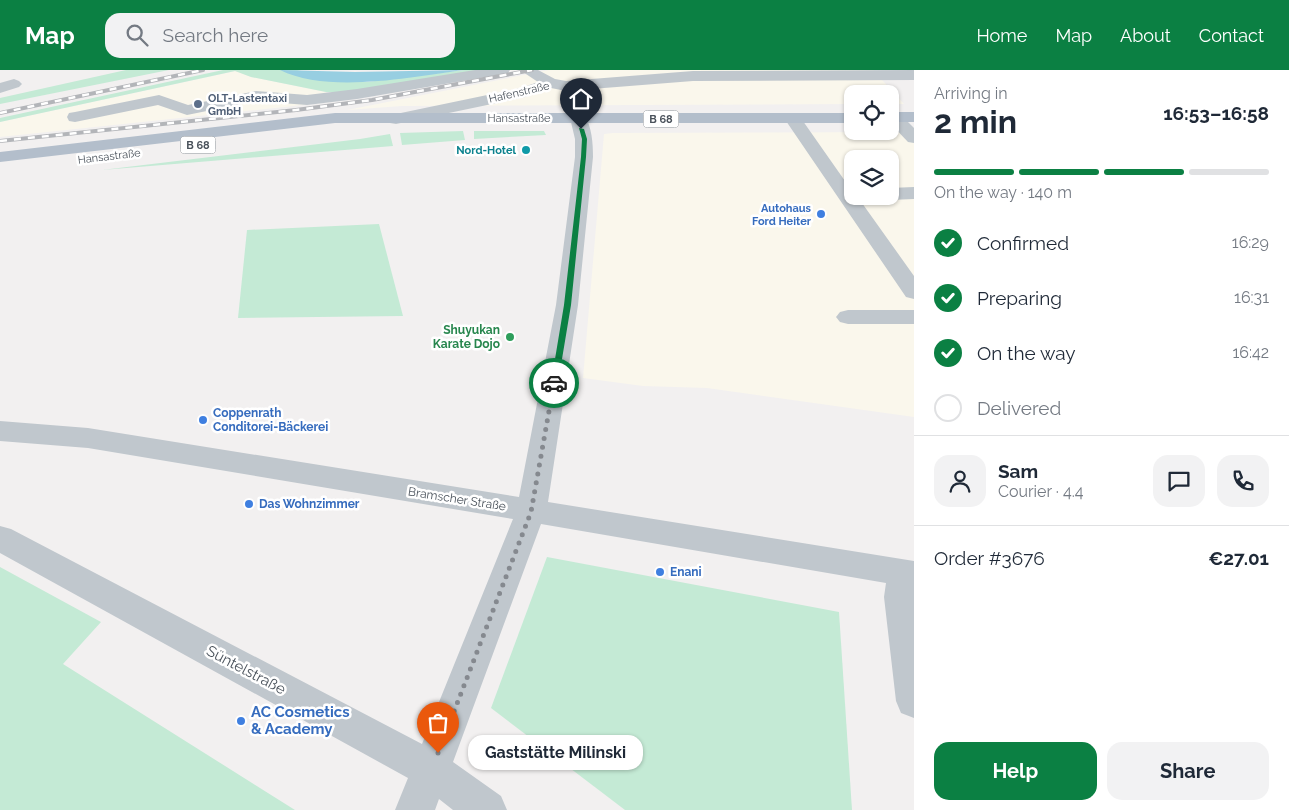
<!DOCTYPE html>
<html lang="en">
<head>
<meta charset="utf-8">
<style>
	:root { --surface:#fff; --page:#f2f2f3; --text:#1f2937; --muted:#747a83; --line:#e0e1e3; --accent:#0b8043 }
	body { margin:0; font-family:Raleway,sans-serif; background:var(--page); color:var(--text); height:100vh; display:flex; flex-direction:column; font-size:19px; white-space:nowrap }
	* { box-sizing:border-box; margin:0 }
	p { font-size:16px; color:var(--muted) }
	.icon { flex:none; width:28px; height:28px; fill:none; stroke:currentColor; stroke-width:2; stroke-linecap:round; stroke-linejoin:round }
	.map { position:relative; flex:1; overflow:hidden }
	.drawer { display:flex; flex-direction:column; background:var(--surface); width:375px }
	.drawer>* { flex:none }
	.buttons { position:absolute; left:844px; top:15px; display:grid; gap:10px }
	.buttons a { display:grid; place-items:center; width:55px; height:55px; border-radius:10px; background:var(--surface); box-shadow:0 1px 4px #0004; font-size:25px }
	.pin { position:absolute; display:grid; place-items:center; width:42px; height:42px; color:#fff; margin:-51px -21px; border-radius:50% 50% 50% 0; rotate:-45deg; box-shadow:0 0 5px #0007 }
	.pin .icon { rotate:45deg }
	.courier { position:absolute; display:grid; place-items:center; width:50px; height:50px; margin:-25px; border:4px solid #0b8043; border-radius:50%; background:#fff; color:#222; box-shadow:0 1px 6px #0007 }
	.bubble { position:absolute; height:35px; border-radius:15px; background:var(--surface); box-shadow:0 1px 4px #0004; font-size:16px; font-weight:700; line-height:35px; text-align:center }
	.overview em { font-style:normal; font-weight:700 }
	.overview div { display:flex; flex-direction:column-reverse }
	.overview { display:flex; align-items:center; justify-content:space-between; height:85px; padding:0 20px }
	h1 { font-size:32px; font-weight:700; line-height:38px }
	.bar { display:grid; grid-template-columns:repeat(4,1fr); gap:8px 5px; align-content:center; height:60px; padding:0 20px }
	.bar i { height:6px; border-radius:4px; background:var(--line) }
	.bar .current { background:var(--accent) }
	.bar p { grid-column:span 4 }
	.line { display:flex; align-items:center; gap:12px; padding:0 20px; border-top:1px solid var(--line) }
	.line div { flex:1 }
	.round { display:grid; place-items:center; flex:none; width:52px; height:52px; border-radius:15px; background:var(--page) }
	ol { padding:0 20px; list-style:none }
	li { display:flex; align-items:center; gap:15px; height:55px }
	li p { margin-inline-start:auto }
	li .icon { padding:5px; border-radius:50%; background:var(--accent); color:#fff; stroke-width:4 }
	li:last-child { color:var(--muted) }
	li i { width:28px; height:28px; border:2px solid var(--line); border-radius:50% }
	.cta { display:flex; gap:10px; margin-top:auto; padding:10px 20px }
	.cta a { flex:1; height:58px; border-radius:15px; background:var(--accent); color:#fff; font-size:20px; font-weight:700; line-height:58px; text-align:center }
	.cta a+a { background:var(--page); color:var(--text) }
	header { display:flex; align-items:center; gap:30px; box-sizing:border-box; height:70px; padding:0 25px; background:var(--accent); color:#fff }
	header strong { font-size:24px }
	nav { display:flex; gap:28px; margin-inline-start:auto; font-size:18px }
	.search { width:350px; height:45px; background:var(--page); display:flex; align-items:center; gap:12px; box-sizing:border-box; padding:0 18px; border-radius:15px; color:var(--muted); font-size:19px }
	main { display:flex; flex:1; min-height:0 }
	.map>svg:first-child { display:block }
	.commercial { fill:#faf7ec; fill-rule:evenodd }
	.green { fill:#c4ead5 }
	.water { fill:#97cee1 }
	.lines { fill:none; stroke-linecap:round; stroke-linejoin:round }
	.minor { fill:#c0c7cd; fill-rule:evenodd }
	.major { fill:#b3becb; fill-rule:evenodd }
	.rail-casing { stroke:#b3b5b9; stroke-width:4 }
	.rail { stroke:#fff; stroke-width:2.5; stroke-dasharray:7; stroke-linecap:butt }
	.route { fill:#0b8043 }
	.done { stroke:#85898f; stroke-width:5; stroke-dasharray:0 9 }
	.service-dot { fill:#5c6f8a; stroke:#fff; stroke-width:2 }
	.culture-dot { fill:#0f9aa8; stroke:#fff; stroke-width:2 }
	.shop-dot { fill:#3f7fe0; stroke:#fff; stroke-width:2 }
	.leisure-dot { fill:#2e9e5b; stroke:#fff; stroke-width:2 }
	.labels { text-anchor:middle; stroke-width:5; stroke-linejoin:round; paint-order:stroke }
	.far-street-label { font-size:11px; fill:#4a525b; stroke:#fff }
	.far-service-label { font-size:11px; font-weight:bold; fill:#4e5e75; stroke:#fff; text-anchor:start }
	.shield { fill:#fff; stroke:#80868c; stroke-width:1 }
	.shield-label { font-size:11px; font-weight:bold; fill:#4a525b }
	.far-culture-label { font-size:11px; font-weight:bold; fill:#0d838f; stroke:#fff; text-anchor:end }
	.far-shop-label { font-size:11px; font-weight:bold; fill:#366cbe; stroke:#fff; text-anchor:end }
	.leisure-label { font-size:12px; font-weight:bold; fill:#27864d; stroke:#fff; text-anchor:end }
	.shop-label { font-size:12px; font-weight:bold; fill:#366cbe; stroke:#fff; text-anchor:start }
	.street-label { font-size:12px; fill:#4a525b; stroke:#fff }
	.near-street-label { font-size:15px; fill:#4a525b; stroke:#fff }
	.near-shop-label { font-size:15px; font-weight:bold; fill:#366cbe; stroke:#fff; text-anchor:start }
</style>
</head>
<body>
<header>
<strong>Map</strong>
<div class="search"><svg class="icon" aria-label="search" viewBox="0 0 24 24"><circle cx="10" cy="10" r="6"/><path d="M15 15l6 6"/></svg>Search here</div>
<nav><a>Home</a><a>Map</a><a>About</a><a>Contact</a></nav>
</header>
<main>
<div class="map">
<svg width="914" height="740" viewBox="0 0 914 740">
	<rect width="100%" height="100%" fill="#f2f0f0"/>
	<g class="commercial">
		<polygon points="549,0 873,0 904,34 890,34 890,24 852,24 852,34 402,36 347,40"/>
		<polygon points="236,1 251,7 326,22 331,32 0,67 0,52"/>
		<path d="M914,62V347L707,318L643,316L583,308L604,64L613,63ZM852,89H890V126H852Z"/>
	</g>
	<g class="green">
		<polygon points="126,0 169,0 0,34 0,28"/>
		<polygon points="223,0 297,0 344,12 367,12 464,0 488,0 355,22 326,22 251,7 235,1 0,52 0,48"/>
		<polygon points="463,61 465,70 402,75 400,63"/>
		<polygon points="474,61 544,61 546,65 474,69"/>
		<polygon points="390,64 393,76 102,100 360,69"/>
		<polygon points="379,154 403,246 238,248 247,160"/>
		<polygon points="547,487 839,542 852,740 625,740 491,638"/>
		<polygon points="0,497 101,552 63,594 295,740 0,740"/>
	</g>
	<path class="water" d="M280,0L355,2L464,0C412,7 328,24 280,0Z"/>
	<g class="lines">
		<g class="minor">
			<polygon points="475,0 510,0 508,3 503,4 357,29 307,35 256,31 187,45 158,35 75,52 69,51 67,47 69,43 75,42 159,25 188,35 256,21 307,25 357,19"/>
			<polygon points="520,0 538,0 555,9 566,11 693,1 914,0 914,10 693,11 566,21 551,18 525,27 396,54 390,53 388,49 390,45 396,44 521,18 538,12"/>
			<polygon points="14,9 19,11 22,14 19,17 0,23 0,13"/>
			<polygon points="893,42 899,43 914,58 914,73 908,72 890,53 890,43"/>
			<path d="M578,43L584,44C592,57 593,73 593,87L578,235L548,432L914,491V648L901,643L896,631L884,527L886,513L541,454L453,692L501,726L507,740H453L439,729L435,740H395L408,708L0,483V456L11,459L422,674L513,449L88,378L0,371V351L88,358L519,427L556,235L575,87V69L570,48L572,44Z"/>
			<polygon points="792,43 798,44 852,121 852,126 857,126 914,206 914,229 906,227 784,48 786,44"/>
			<polygon points="914,117 914,129 890,130 882,126 890,126 890,118"/>
			<polygon points="848,240 914,240 914,254 848,254 840,252 836,247 840,242"/>
		</g>
		<g class="major">
			<rect x="890" y="42" width="24" height="10"/>
			<polygon points="335,43 852,43 852,53 335,53 0,92 0,82"/>
		</g>
		<g class="rail-casing">
			<g id="rail">
				<polyline points="0,43 203,0"/>
				<polyline points="0,71 296,40 372,30 532,0"/>
			</g>
		</g>
		<use href="#rail" class="rail"/>
	</g>
	<polygon class="route" points="579,58 584,59 587,69 586,87 571,235 558,313 554,316 551,313 564,235 581,87 582,69"/>
	<g class="lines">
		<polyline class="done" points="438,683 531,442 554,313"/>
	</g>
	<circle class="service-dot" cx="198" cy="34" r="5"/>
	<circle class="culture-dot" cx="526" cy="80" r="5"/>
	<g class="shop-dot">
		<circle cx="821" cy="144" r="5"/>
		<circle cx="203" cy="350" r="5"/>
		<circle cx="249" cy="434" r="5"/>
		<circle cx="660" cy="502" r="5"/>
		<circle cx="241" cy="651" r="5"/>
	</g>
	<circle class="leisure-dot" cx="510" cy="267" r="5"/>
	<g class="labels">
		<g class="far-street-label">
			<text transform="translate(519 22) rotate(-13)" y="4">Hafenstraße</text>
			<text x="519" y="52">Hansastraße</text>
			<text transform="translate(109 86) rotate(-7)" y="4">Hansastraße</text>
		</g>
		<g class="far-service-label">
			<text x="208" y="32">OLT-Lastentaxi<tspan x="208" dy="13">GmbH</tspan></text>
		</g>
		<g class="shield">
			<rect x="643.5" y="40.5" width="35" height="17" rx="4"/>
			<rect x="180.5" y="66.5" width="35" height="17" rx="4"/>
		</g>
		<g class="shield-label">
			<text x="661" y="53">B 68</text>
			<text x="198" y="79">B 68</text>
		</g>
		<g class="far-culture-label">
			<text x="516" y="84">Nord-Hotel</text>
		</g>
		<g class="far-shop-label">
			<text x="811" y="142">Autohaus<tspan x="811" dy="13">Ford Heiter</tspan></text>
		</g>
		<g class="leisure-label">
			<text x="500" y="264">Shuyukan<tspan x="500" dy="14">Karate Dojo</tspan></text>
		</g>
		<g class="shop-label">
			<text x="213" y="347">Coppenrath<tspan x="213" dy="14">Conditorei-Bäckerei</tspan></text>
			<text x="259" y="438">Das Wohnzimmer</text>
			<text x="670" y="506">Enani</text>
		</g>
		<g class="street-label">
			<text transform="translate(457 429) rotate(9)" y="4">Bramscher Straße</text>
		</g>
		<g class="near-street-label">
			<text transform="translate(246 600) rotate(28)" y="5">Süntelstraße</text>
		</g>
		<g class="near-shop-label">
			<text x="251" y="647">AC Cosmetics<tspan x="251" dy="17">&amp; Academy</tspan></text>
		</g>
	</g>
</svg>
<div class="buttons">
<a><svg class="icon" aria-label="locate" viewBox="0 0 24 24"><circle cx="12" cy="12" r="6"/><path d="M12 2v4M12 18v4M2 12h4M18 12h4"/></svg></a>
<a><svg class="icon" aria-label="layers" viewBox="0 0 24 24"><path d="M12 4l9 5-9 5-9-5zM3 14l9 5 9-5"/></svg></a>
</div>
<div class="pin" style="left:438px;top:683px;background:#ea580c"><svg class="icon" aria-label="bag" viewBox="0 0 24 24"><path d="M5 8h14l-1 12H6zM9 8a3 3 0 0 1 6 0"/></svg></div>
<div class="pin" style="left:581px;top:59px;background:#1f2937"><svg class="icon" aria-label="home" viewBox="0 0 24 24"><path d="M3 11l9-7 9 7M6 9v11h12V9"/></svg></div>
<div class="courier" style="left:554px;top:313px"><svg class="icon" aria-label="car" viewBox="0 0 24 24"><path d="M5 17H2v-5l4-1 3-4h7l3 4 3 1v5h-3M9 17h6M6 11h13"/><circle cx="7" cy="17" r="2"/><circle cx="17" cy="17" r="2"/></svg></div>
<div class="bubble" style="left:468px;top:665px;width:175px">Gaststätte Milinski</div>
</div>
<section class="drawer">
<div class="overview"><div><h1>2 min</h1><p>Arriving in</p></div><em>16:53–16:58</em></div>
<div class="bar"><i class="current"></i><i class="current"></i><i class="current"></i><i></i><p>On the way · 140 m</p></div>
<ol>
<li><svg class="icon" aria-label="check" viewBox="0 0 24 24"><path d="M5 12l5 5 9-10"/></svg>Confirmed<p>16:29</p></li>
<li><svg class="icon" aria-label="check" viewBox="0 0 24 24"><path d="M5 12l5 5 9-10"/></svg>Preparing<p>16:31</p></li>
<li><svg class="icon" aria-label="check" viewBox="0 0 24 24"><path d="M5 12l5 5 9-10"/></svg>On the way<p>16:42</p></li>
<li><i></i>Delivered</li>
</ol>
<div class="line" style="height:90px"><a class="round"><svg class="icon" aria-label="person" viewBox="0 0 24 24"><circle cx="12" cy="8" r="4"/><path d="M4 21q1-7 8-7t8 7"/></svg></a><div><b>Sam</b><p>Courier · 4.4</p></div><a class="round"><svg class="icon" aria-label="chat" viewBox="0 0 24 24"><path d="M4 5h16v11H9l-5 4z"/></svg></a><a class="round"><svg class="icon" aria-label="phone" viewBox="0 0 24 24"><path d="M5 4h4l2 5-3 2q2 4 5 5l2-3 5 2v4C11 20 4 13 5 4z"/></svg></a></div>
<div class="line" style="height:65px"><div>Order #3676</div><b>€27.01</b></div>
<div class="cta"><a>Help</a><a>Share</a></div>
</section>
</main>
</body>
</html>
